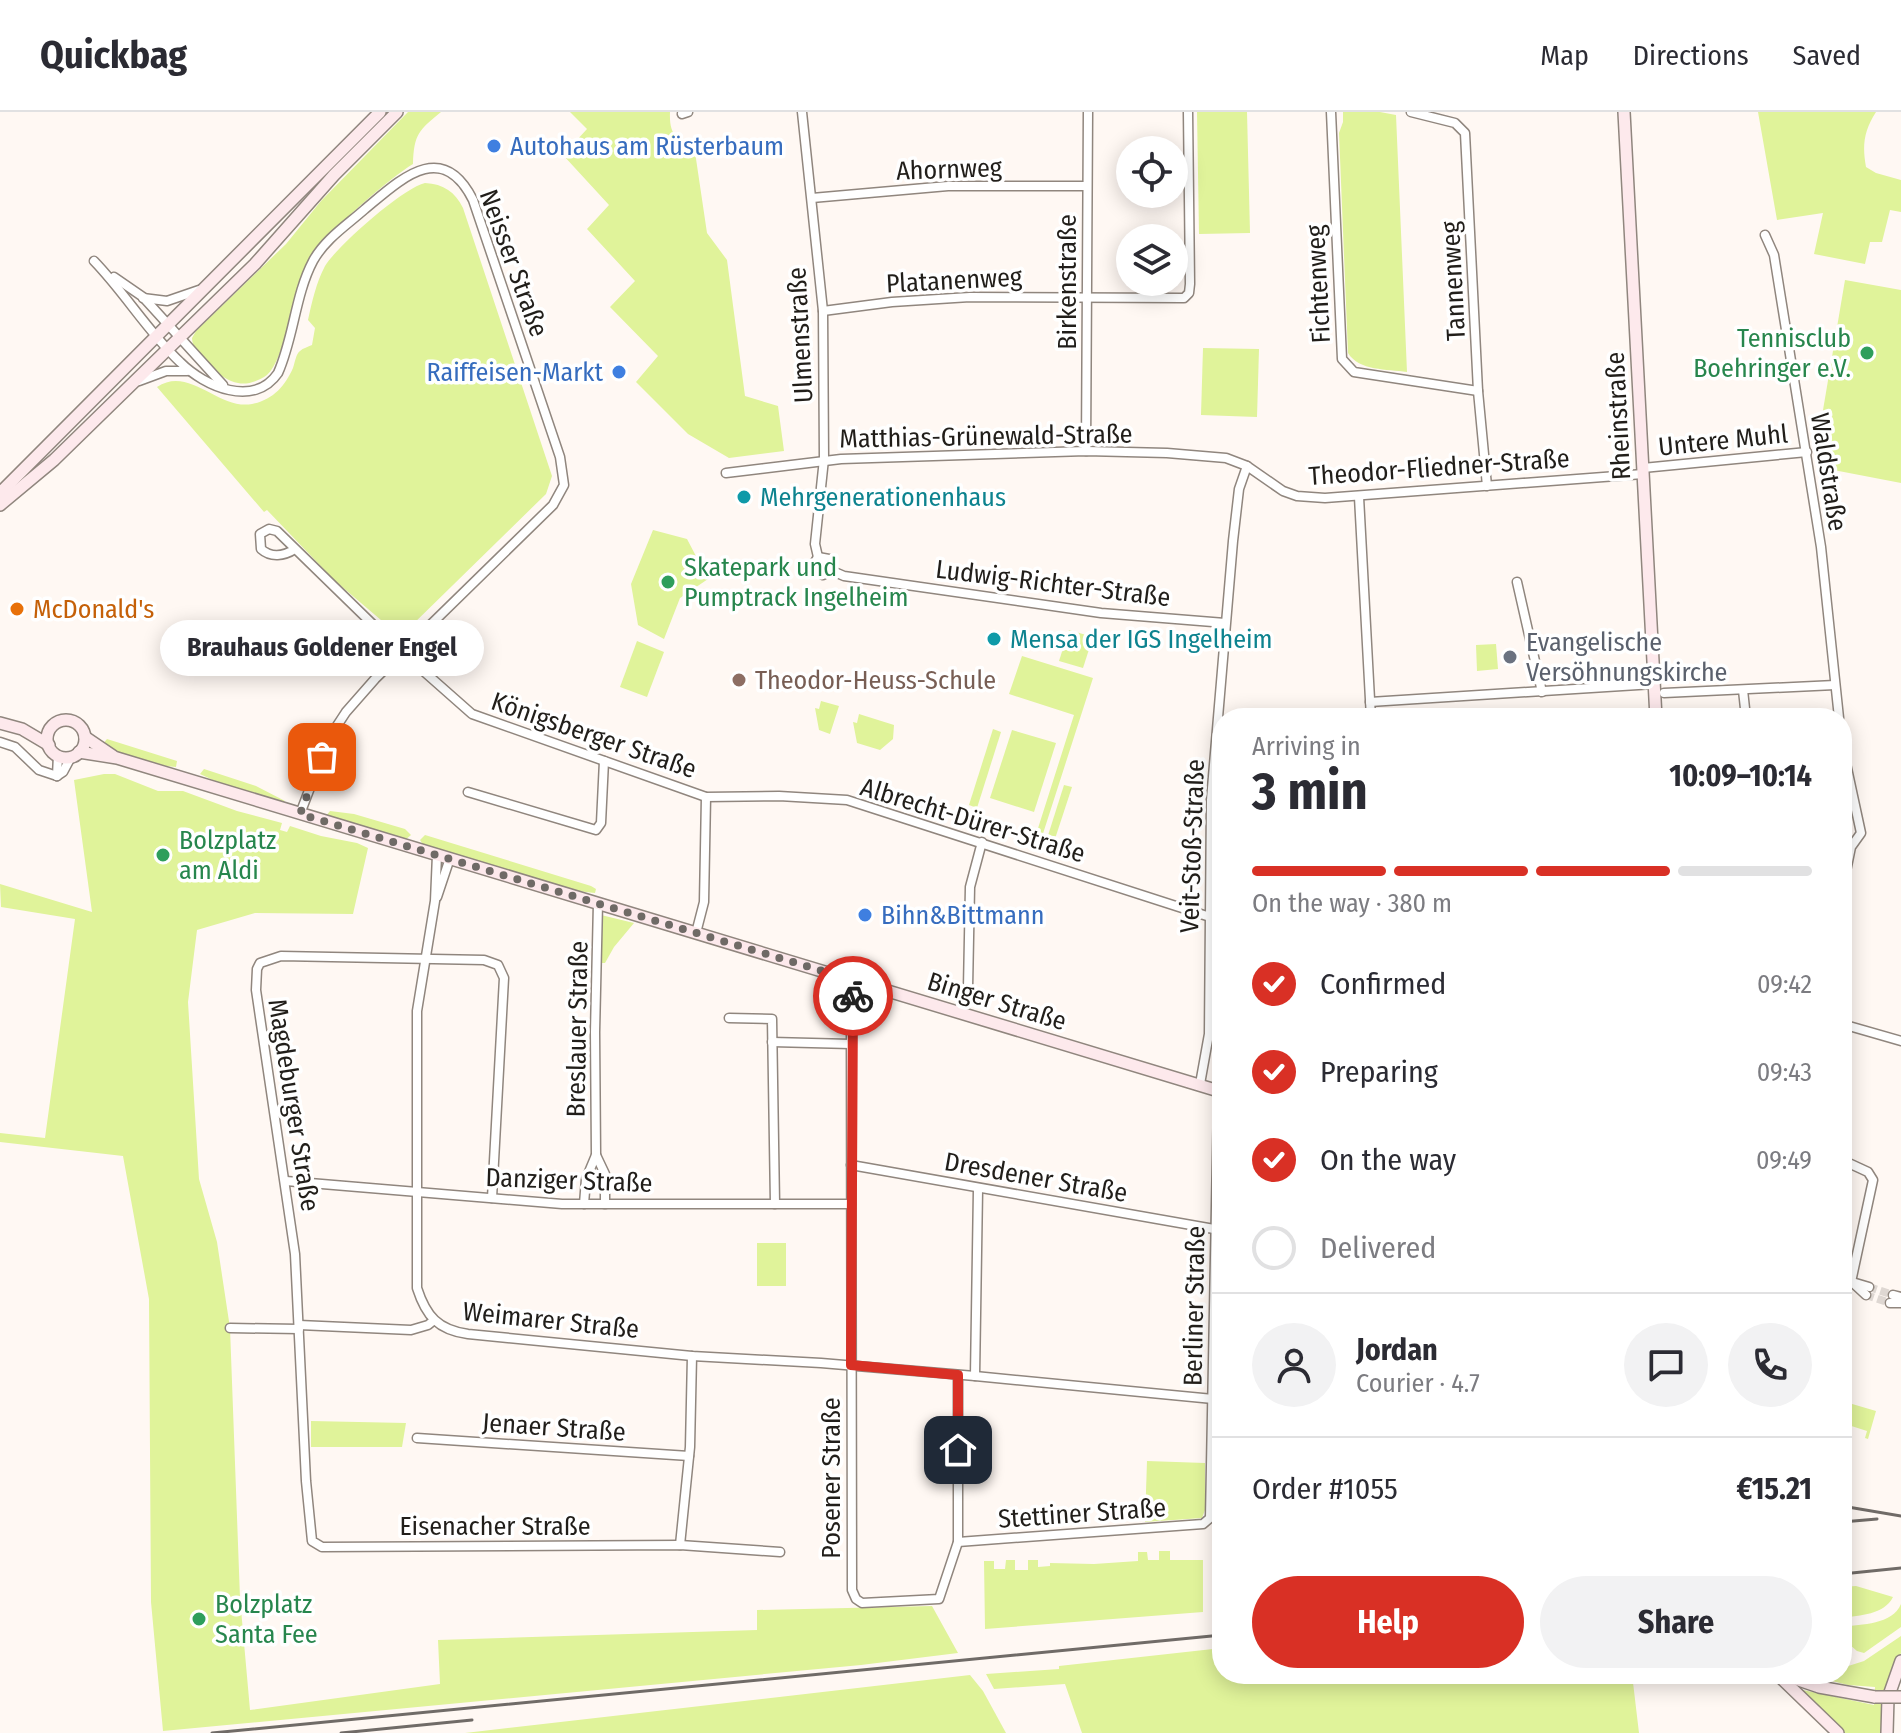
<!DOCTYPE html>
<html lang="en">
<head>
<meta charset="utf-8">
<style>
	:root { --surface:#fff; --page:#f2f2f3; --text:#2b2b33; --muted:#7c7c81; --line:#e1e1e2; --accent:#d93025 }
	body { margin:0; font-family:"Fira Sans Condensed",sans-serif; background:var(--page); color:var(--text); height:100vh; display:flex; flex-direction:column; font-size:30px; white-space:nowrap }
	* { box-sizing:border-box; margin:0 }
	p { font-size:26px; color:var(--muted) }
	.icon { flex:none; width:44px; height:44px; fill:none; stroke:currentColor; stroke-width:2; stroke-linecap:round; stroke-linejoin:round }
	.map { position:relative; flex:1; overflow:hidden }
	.details { position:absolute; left:1212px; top:596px; width:640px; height:976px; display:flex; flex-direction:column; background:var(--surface); border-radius:32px; box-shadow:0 4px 20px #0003 }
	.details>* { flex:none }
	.controls { position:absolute; left:1116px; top:24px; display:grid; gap:16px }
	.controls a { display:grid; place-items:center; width:72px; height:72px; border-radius:50%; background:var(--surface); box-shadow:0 4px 20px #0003; font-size:40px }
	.pin { position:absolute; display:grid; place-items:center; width:68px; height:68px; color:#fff; margin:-34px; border-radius:16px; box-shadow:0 4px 12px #0006 }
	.courier { position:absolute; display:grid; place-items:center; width:80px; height:80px; margin:-40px; border:6px solid #d93025; border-radius:50%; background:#fff; color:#222; box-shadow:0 2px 10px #0007 }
	.bubble { position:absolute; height:56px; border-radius:28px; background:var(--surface); box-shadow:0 4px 20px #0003; font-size:26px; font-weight:700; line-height:56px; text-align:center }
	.summary em { font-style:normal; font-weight:700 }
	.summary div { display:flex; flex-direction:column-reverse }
	.summary { display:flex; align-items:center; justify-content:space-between; height:136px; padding:0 40px }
	h1 { font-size:52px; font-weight:700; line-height:60px }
	.bar { display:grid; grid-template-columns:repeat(4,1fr); gap:12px 8px; align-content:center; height:96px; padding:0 40px }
	.bar i { height:10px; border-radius:6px; background:var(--line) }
	.bar .active { background:var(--accent) }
	.bar p { grid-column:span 4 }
	.line { display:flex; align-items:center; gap:20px; padding:0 40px; border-top:2px solid var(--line) }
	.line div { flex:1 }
	.round { display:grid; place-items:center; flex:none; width:84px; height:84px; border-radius:42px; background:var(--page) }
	ol { padding:0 40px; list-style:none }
	li { display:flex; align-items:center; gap:24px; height:88px }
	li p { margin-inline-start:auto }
	li .icon { padding:8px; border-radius:50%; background:var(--accent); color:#fff; stroke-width:4 }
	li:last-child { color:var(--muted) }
	li i { width:44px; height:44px; border:4px solid var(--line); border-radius:50% }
	.action { display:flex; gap:16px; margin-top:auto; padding:16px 40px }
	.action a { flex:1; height:92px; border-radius:48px; background:var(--accent); color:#fff; font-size:32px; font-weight:700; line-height:92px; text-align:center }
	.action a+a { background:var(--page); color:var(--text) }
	header { display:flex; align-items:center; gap:48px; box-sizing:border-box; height:112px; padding:0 40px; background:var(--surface); border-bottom:2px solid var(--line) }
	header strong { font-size:38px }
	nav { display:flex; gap:44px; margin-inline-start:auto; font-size:28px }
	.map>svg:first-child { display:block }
	.green { fill:#e0f39a }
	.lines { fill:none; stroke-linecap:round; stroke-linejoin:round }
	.minor-tunnel { stroke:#ded7d2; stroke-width:8; stroke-dasharray:8 4; stroke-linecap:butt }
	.minor-casing { stroke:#90867e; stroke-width:11 }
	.secondary-casing { stroke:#90867e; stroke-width:14 }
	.minor { stroke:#fff; stroke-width:8 }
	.secondary { stroke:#fde9ec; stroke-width:11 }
	.rail { stroke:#706b67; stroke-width:3 }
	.secondary-bridge-casing { stroke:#90867e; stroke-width:14; stroke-linecap:butt }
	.secondary-bridge { stroke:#fde9ec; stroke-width:11 }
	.done { stroke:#6f6a66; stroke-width:8; stroke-dasharray:0 14.4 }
	.route { stroke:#d93025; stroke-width:10 }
	.shop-dot { fill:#3f7fe0; stroke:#fff; stroke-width:3 }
	.leisure-dot { fill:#2e9e5b; stroke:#fff; stroke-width:3 }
	.culture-dot { fill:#0f9aa8; stroke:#fff; stroke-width:3 }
	.food-dot { fill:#e8710a; stroke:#fff; stroke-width:3 }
	.worship-dot { fill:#6b7280; stroke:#fff; stroke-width:3 }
	.education-dot { fill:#8d6e63; stroke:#fff; stroke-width:3 }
	.labels { text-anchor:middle; stroke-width:7; stroke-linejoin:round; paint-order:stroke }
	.shop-label { font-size:26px; fill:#366cbe; stroke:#fff; text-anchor:start }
	.street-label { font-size:26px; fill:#211e1a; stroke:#fff }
	.leisure-label { font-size:26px; fill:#27864d; stroke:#fff; text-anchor:start }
	.culture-label { font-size:26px; fill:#0d838f; stroke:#fff; text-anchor:start }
	.food-label { font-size:26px; fill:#c56008; stroke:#fff; text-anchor:start }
	.worship-label { font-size:26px; fill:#5b616d; stroke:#fff; text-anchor:start }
	.education-label { font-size:26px; fill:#785e54; stroke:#fff; text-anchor:start }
</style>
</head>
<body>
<header>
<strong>Quickbag</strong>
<nav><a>Map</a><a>Directions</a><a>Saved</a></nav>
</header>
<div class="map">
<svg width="1901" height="1621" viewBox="0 0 1901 1621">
	<rect width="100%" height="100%" fill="#fff8f3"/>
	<g class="green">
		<path d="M408,0H441C419,18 414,22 413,52C389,66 317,129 306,153C295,179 285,247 267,263C259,269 247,273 238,271C221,268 192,243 192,226L196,219L286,132L321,89Z"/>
		<path d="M570,0H670C669,24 677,27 695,40L707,121L727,148L745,284L778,294L784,339L729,346L688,322L636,270L658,244L610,195L635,169L587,117L609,93L563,43L587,17Z"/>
		<polygon points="1197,0 1247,0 1250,121 1199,122"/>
		<path d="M1343,0H1380L1396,3L1407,260C1387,257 1359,259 1348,241L1339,21L1343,10Z"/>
		<path d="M1758,0H1876C1864,19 1862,33 1866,55L1876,61L1901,68V100L1890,98L1882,130H1870L1865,152L1814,142L1823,101L1777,108Z"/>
		<path d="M425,71C444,72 455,80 463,96L552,364L546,382L406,519L398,517L395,520L334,468L267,398L264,400L157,275C189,253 218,298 252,292C273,288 285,274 293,256C295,250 296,242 300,239C303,236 308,235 312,233L315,216L308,208C312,190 316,171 325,154C337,134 403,76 425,71Z"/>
		<polygon points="1845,168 1901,178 1901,371 1823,356 1822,304"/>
		<polygon points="1203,236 1259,237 1257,305 1201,303"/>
		<polygon points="653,418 687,427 708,467 680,486 664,527 638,513 631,472"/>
		<polygon points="1069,518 1093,525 1083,556 1059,549"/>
		<polygon points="637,529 664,540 647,585 620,575"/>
		<polygon points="1496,532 1498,557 1477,559 1476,533"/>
		<polygon points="1022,544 1093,566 1039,734 1033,732 1074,603 1009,582"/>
		<polygon points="821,589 839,594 830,622 819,618 815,596 819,597"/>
		<polygon points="859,602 894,613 893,627 880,638 857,631 853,610 857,611"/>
		<polygon points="993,617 1001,620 977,696 969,693"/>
		<polygon points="1012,618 1056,631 1034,700 990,686"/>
		<path d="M107,627L177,649L176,655C149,653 126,643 102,633Z"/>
		<polygon points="204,657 256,674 285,689 278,691 234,676 232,677 200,662"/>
		<polygon points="104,662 115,662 158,679 183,679 237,699 282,711 280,718 287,720 290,714 321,724 357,731 368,736 353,802 255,801 197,818 188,890 199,1067 217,1130 230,1216 240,1486 250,1598 440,1572 438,1528 757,1518 757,1498 932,1494 958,1541 861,1553 163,1619 151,1490 149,1187 123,1044 0,1030 0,1021 45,1026 75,807 1,795 0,772 92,800 74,668"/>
		<polygon points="1064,673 1072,675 1051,739 1044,736"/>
		<polygon points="330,699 354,702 405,717 411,723 405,728 326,704"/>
		<polygon points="425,723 591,774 596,777 595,781 568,778 424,734 420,728"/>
		<polygon points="601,803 634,811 614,835 605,851 602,851"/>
		<rect x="757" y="1131" width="29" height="43"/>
		<polygon points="1842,1289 1876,1299 1868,1327 1865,1326 1867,1319 1842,1311"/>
		<polygon points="311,1309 406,1311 402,1335 311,1335"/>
		<polygon points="1147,1349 1205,1351 1205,1398 1202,1406 1145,1410"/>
		<polygon points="1159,1439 1170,1439 1170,1448 1203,1448 1203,1500 985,1517 984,1449 994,1449 994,1457 1005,1457 1006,1448 1015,1448 1015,1458 1028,1458 1028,1448 1038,1448 1038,1455 1050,1454 1050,1451 1094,1452 1138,1449 1138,1440 1147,1440 1148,1448 1159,1448"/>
		<path d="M1856,1474L1893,1485C1884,1503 1860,1503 1842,1506V1475Z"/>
		<path d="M1901,1492V1515L1864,1541L1857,1539L1842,1526V1515C1862,1512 1892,1513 1901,1492Z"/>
		<polygon points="1901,1524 1901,1541 1886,1578 1884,1621 1843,1621 1798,1577 1874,1593 1875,1575 1848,1573 1804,1562 1842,1562 1842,1556 1864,1549"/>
		<polygon points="1222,1536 1222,1562 1632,1562 1639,1621 1082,1621 1065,1572 994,1577 986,1562 1059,1557 1059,1554"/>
		<polygon points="970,1563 983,1579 1006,1621 465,1621"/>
	</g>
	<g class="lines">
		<g class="minor-tunnel">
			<polyline points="1869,1175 1893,1183"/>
			<polyline points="1866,1183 1890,1191"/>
		</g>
		<g class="minor-casing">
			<g id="minor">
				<polyline points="802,0 823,199 824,347 815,432 818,445"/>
				<polyline points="1331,0 1342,247 1354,260 1478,279"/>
				<polyline points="1411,0 1455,11 1465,21 1478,279 1487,374"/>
				<polyline points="682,2 688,0"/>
				<polyline points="812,86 948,74 1087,74"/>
				<polyline points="1765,123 1774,143 1821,435 1839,606"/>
				<path d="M94,149C125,181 148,220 180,250C205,275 254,296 278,261C294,225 295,183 313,149C325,127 347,113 365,97C400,68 442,26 473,88L560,345L564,373L553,393L375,567L346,600L329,626L300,702"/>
				<polyline points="114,165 143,185 223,273"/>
				<polyline points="143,186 167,189 199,178"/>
				<polyline points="823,199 892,190 970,185 1184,186 1189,181 1190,172 1188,0"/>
				<polyline points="139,269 166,259 187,259"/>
				<polyline points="1086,339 1088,0"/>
				<polyline points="1643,356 1807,340"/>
				<polyline points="726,361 841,347 1086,339 1167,341 1226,346 1247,354 1283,379 1297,384 1325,386 1643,362"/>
				<polyline points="1359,385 1371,606"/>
				<path d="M295,437C284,444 271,446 261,437L260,422L269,417L277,419L395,534L472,602L706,685L779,684L847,688L1210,805L1222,806"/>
				<polyline points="818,445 813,453 815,459 823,463 830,458"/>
				<polyline points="818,445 829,447 830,458"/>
				<polyline points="830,458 844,464 1101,501 1225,511"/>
				<polyline points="1517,470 1542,580"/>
				<polyline points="1743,578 1746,606"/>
				<polyline points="1664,581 1835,573"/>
				<polyline points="1370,590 1654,572"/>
				<polyline points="0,630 15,635 39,658 57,664"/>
				<polyline points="1842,633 1861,721 1851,735 1842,779"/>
				<polyline points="57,664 63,660 71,645"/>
				<polyline points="57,664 58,643"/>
				<polyline points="468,680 596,718 601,711 604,649"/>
				<path d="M437,743L435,789L417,899V1176C426,1204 438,1218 468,1222L692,1244L821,1251L975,1264L1213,1287"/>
				<polyline points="437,785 450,746"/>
				<polyline points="696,821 704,790 706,685"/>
				<polyline points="856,869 851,908 852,1478 856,1487 862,1491 939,1487 958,1430 958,1263"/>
				<polyline points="958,900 968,876 970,775 982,730"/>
				<polyline points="729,906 772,907 775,1092"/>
				<polyline points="1842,912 1901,929"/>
				<polyline points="772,930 851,932"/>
				<polyline points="1200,972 1209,922 1211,688 1233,429 1239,377 1247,354"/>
				<polyline points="596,1043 605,1062 605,1092"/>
				<polyline points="1842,1048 1868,1060 1873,1068 1851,1170"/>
				<polyline points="851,1053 1214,1117"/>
				<polyline points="286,1069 562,1092 851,1092"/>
				<polyline points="492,1086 504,866 498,853 484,848 281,844 260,851 257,857 256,878 295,1142 306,1369 312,1429 322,1435 680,1433 780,1440"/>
				<polyline points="584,1092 586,1067 596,1043 595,920 598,791"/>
				<polyline points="1842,1167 1869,1175"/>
				<polyline points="1852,1170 1866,1183"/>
				<polyline points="1893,1183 1901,1185"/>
				<polyline points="1890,1191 1901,1191"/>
				<polyline points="299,1213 411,1218 428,1213 433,1209"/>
				<polyline points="230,1216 299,1217"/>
				<polyline points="975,1264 978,1078"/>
				<polyline points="417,1326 689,1344"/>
				<polyline points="958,1430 1203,1412 1210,1406 1218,990 1221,979"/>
				<polyline points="680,1433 690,1335 692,1244"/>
			</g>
		</g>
		<g class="secondary-casing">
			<g id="secondary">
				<polyline points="1624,0 1656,606"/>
				<polyline points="0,381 380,0"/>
				<polyline points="0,393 54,348 255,152 334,63 397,0"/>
				<circle cx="66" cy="627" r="19"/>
				<polyline points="0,611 22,617 49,633"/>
				<polyline points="85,625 113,644"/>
				<polyline points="79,640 117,646 1222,980"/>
				<polyline points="1781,1562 1819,1575 1875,1585"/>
				<polyline points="1780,1565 1838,1621"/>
				<polyline points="1887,1621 1888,1586 1901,1549"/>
			</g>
		</g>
		<use href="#minor" class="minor"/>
		<use href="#secondary" class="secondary"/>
		<g class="rail">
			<polyline points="1842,1394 1901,1404"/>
			<polyline points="1842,1410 1877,1407"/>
			<polyline points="1842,1462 1901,1456"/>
			<polyline points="212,1621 1222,1523"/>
			<polyline points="341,1621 472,1608"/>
		</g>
		<g class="secondary-bridge-casing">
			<polyline id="secondary-bridge" points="1875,1585 1901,1585"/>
		</g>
		<use href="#secondary-bridge" class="secondary-bridge"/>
	</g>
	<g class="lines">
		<polyline class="done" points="322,645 300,702 856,869 853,884"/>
		<polyline class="route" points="853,884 851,1253 958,1263 958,1338"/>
	</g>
	<g class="shop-dot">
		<circle cx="494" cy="34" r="8"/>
		<circle cx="619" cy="260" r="8"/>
		<circle cx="865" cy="803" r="8"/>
	</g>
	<g class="leisure-dot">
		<circle cx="1867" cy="241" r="8"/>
		<circle cx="668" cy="470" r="8"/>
		<circle cx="163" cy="743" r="8"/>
		<circle cx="199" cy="1507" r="8"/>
	</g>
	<g class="culture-dot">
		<circle cx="744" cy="385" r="8"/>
		<circle cx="994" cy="527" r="8"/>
	</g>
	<circle class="food-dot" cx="17" cy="497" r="8"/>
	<circle class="worship-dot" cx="1510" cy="545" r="8"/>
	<circle class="education-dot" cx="739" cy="568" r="8"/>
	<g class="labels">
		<g class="shop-label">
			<text x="510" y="43">Autohaus am Rüsterbaum</text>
			<text x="603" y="269" text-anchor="end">Raiffeisen-Markt</text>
			<text x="881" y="812">Bihn&amp;Bittmann</text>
		</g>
		<g class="street-label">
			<text transform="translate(949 57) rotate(-2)" y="9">Ahornweg</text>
			<text transform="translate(514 151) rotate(70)" y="9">Neisser Straße</text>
			<text transform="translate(954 168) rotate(-3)" y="9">Platanenweg</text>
			<text transform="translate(1453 169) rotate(-93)" y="9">Tannenweg</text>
			<text transform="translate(1067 170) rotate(-90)" y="9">Birkenstraße</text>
			<text transform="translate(1318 172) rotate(-93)" y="9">Fichtenweg</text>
			<text transform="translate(800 223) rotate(-93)" y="9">Ulmenstraße</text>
			<text transform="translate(1618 304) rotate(-93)" y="9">Rheinstraße</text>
			<text transform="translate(986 324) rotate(-1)" y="9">Matthias-Grünewald-Straße</text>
			<text transform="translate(1723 328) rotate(-6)" y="9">Untere Muhl</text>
			<text transform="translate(1439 355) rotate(-4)" y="9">Theodor-Fliedner-Straße</text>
			<text transform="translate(1829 360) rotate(81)" y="9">Waldstraße</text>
			<text transform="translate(1053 471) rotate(7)" y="9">Ludwig-Richter-Straße</text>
			<text transform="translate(594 623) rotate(19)" y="9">Königsberger Straße</text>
			<text transform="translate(973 708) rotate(17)" y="9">Albrecht-Dürer-Straße</text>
			<text transform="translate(1192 734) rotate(-88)" y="9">Veit-Stoß-Straße</text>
			<text transform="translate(997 889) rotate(17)" y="9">Binger Straße</text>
			<text transform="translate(577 917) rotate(-89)" y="9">Breslauer Straße</text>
			<text transform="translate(294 993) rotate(81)" y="9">Magdeburger Straße</text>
			<text transform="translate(1036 1065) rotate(10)" y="9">Dresdener Straße</text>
			<text transform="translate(569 1068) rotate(2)" y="9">Danziger Straße</text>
			<text transform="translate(1194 1194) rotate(-89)" y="9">Berliner Straße</text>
			<text transform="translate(551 1208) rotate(6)" y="9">Weimarer Straße</text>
			<text transform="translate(554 1315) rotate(4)" y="9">Jenaer Straße</text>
			<text transform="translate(831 1366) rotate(-90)" y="9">Posener Straße</text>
			<text transform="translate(1082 1401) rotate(-4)" y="9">Stettiner Straße</text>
			<text x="495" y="1423">Eisenacher Straße</text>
		</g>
		<g class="leisure-label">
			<text x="1851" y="235" text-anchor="end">Tennisclub<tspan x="1851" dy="30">Boehringer e.V.</tspan></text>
			<text x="684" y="464">Skatepark und<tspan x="684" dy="30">Pumptrack Ingelheim</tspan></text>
			<text x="179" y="737">Bolzplatz<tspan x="179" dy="30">am Aldi</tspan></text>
			<text x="215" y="1501">Bolzplatz<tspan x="215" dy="30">Santa Fee</tspan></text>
		</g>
		<g class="culture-label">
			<text x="760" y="394">Mehrgenerationenhaus</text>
			<text x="1010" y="536">Mensa der IGS Ingelheim</text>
		</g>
		<g class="food-label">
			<text x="33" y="506">McDonald's</text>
		</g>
		<g class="worship-label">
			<text x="1526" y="539">Evangelische<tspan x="1526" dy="30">Versöhnungskirche</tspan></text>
		</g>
		<g class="education-label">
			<text x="755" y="577">Theodor-Heuss-Schule</text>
		</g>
	</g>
</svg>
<div class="controls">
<a><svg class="icon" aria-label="locate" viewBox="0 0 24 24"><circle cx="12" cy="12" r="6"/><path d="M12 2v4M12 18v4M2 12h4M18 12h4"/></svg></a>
<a><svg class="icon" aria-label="layers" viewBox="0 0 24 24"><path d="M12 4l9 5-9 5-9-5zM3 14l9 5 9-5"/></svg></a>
</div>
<div class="pin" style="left:322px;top:645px;background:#ea580c"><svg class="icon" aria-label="bag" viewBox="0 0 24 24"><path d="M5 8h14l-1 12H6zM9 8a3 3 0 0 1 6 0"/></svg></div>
<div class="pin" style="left:958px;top:1338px;background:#1f2937"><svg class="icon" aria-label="home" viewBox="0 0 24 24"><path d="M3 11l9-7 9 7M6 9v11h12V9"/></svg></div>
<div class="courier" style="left:853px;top:884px"><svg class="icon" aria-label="bike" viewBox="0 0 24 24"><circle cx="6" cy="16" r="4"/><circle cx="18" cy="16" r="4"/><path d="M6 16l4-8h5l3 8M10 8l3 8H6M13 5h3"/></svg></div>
<div class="bubble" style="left:160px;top:508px;width:324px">Brauhaus Goldener Engel</div>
<section class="details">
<div class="summary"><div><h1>3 min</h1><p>Arriving in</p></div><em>10:09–10:14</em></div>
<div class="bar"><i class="active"></i><i class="active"></i><i class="active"></i><i></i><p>On the way · 380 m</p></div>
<ol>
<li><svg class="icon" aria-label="check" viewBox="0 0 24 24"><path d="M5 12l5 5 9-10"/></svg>Confirmed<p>09:42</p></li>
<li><svg class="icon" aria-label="check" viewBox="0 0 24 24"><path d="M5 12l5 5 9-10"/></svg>Preparing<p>09:43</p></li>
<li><svg class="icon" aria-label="check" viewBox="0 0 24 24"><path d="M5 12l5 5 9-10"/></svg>On the way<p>09:49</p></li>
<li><i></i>Delivered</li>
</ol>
<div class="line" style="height:144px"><a class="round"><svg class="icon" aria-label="person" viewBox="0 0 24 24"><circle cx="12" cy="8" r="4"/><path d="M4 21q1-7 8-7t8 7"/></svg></a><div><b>Jordan</b><p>Courier · 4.7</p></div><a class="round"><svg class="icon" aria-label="chat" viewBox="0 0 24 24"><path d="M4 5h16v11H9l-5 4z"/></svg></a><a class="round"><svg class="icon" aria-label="phone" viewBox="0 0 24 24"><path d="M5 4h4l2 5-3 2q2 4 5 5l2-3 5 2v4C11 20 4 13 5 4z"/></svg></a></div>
<div class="line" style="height:104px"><div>Order #1055</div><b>€15.21</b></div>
<div class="action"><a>Help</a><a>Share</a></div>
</section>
</div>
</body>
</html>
